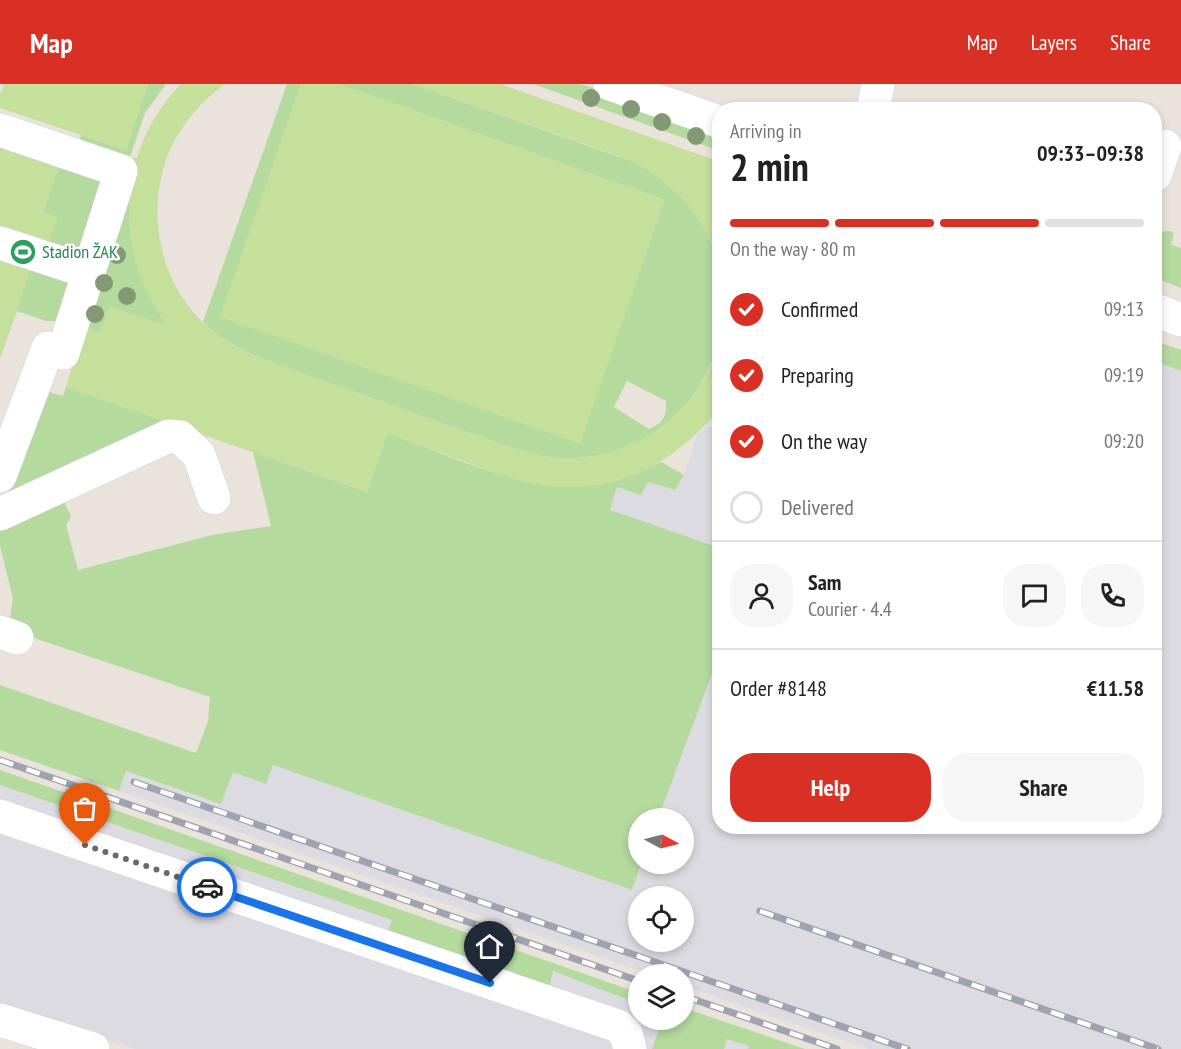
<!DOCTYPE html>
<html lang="en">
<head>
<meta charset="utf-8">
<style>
	:root { --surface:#fff; --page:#f6f6f6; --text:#222; --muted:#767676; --line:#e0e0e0; --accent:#d93025 }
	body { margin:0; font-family:"PT Sans Narrow",sans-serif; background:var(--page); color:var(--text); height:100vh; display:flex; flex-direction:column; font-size:22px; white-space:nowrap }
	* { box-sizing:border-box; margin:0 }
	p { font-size:20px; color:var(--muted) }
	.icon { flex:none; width:33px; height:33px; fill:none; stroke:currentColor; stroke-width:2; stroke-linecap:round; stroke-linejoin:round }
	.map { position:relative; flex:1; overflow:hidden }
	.side { position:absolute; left:712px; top:18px; width:450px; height:732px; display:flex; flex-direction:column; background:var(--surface); border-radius:24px; box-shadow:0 3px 9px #0003 }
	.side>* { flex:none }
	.needle { width:39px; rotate:97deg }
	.buttons { position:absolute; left:628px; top:724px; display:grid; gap:12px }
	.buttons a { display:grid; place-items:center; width:66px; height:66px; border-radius:50%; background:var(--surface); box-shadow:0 3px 9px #0003; font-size:30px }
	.pin { position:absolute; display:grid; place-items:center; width:51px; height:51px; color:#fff; margin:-62px -26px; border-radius:50% 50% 50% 0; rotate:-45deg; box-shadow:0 0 6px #0007 }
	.pin .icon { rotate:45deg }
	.courier { position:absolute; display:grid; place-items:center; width:60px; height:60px; margin:-30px; border:4px solid #1a73e8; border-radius:50%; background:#fff; color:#222; box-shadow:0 2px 8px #0007 }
	.overview em { font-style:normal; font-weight:600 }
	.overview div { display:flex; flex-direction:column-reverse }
	.overview { display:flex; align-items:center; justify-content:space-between; height:102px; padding:0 18px }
	h1 { font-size:39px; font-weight:600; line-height:45px }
	.bar { display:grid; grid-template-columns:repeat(4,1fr); gap:9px 6px; align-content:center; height:72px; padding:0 18px }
	.bar i { height:8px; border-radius:4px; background:var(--line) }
	.bar .current { background:var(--accent) }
	.bar p { grid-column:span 4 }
	.line { display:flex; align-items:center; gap:15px; padding:0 18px; border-top:2px solid var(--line) }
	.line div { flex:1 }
	.round { display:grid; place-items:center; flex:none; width:63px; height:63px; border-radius:24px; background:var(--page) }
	ol { padding:0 18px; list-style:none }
	li { display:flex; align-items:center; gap:18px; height:66px }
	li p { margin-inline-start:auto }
	li .icon { padding:6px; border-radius:50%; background:var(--accent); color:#fff; stroke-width:4 }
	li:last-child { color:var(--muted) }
	li i { width:33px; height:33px; border:3px solid var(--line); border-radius:50% }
	.button { display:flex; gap:12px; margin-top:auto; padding:12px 18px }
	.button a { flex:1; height:69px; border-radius:24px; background:var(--accent); color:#fff; font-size:24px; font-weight:600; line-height:69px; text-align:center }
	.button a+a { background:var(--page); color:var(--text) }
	header { display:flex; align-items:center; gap:36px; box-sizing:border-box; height:84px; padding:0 30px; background:var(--accent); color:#fff }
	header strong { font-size:28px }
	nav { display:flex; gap:33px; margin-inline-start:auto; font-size:21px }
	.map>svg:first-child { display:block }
	.industrial { fill:#dddbe2; fill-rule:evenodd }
	.green { fill:#b4da9e; fill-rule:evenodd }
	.pitch { fill:#c4e09a }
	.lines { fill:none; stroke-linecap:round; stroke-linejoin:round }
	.minor-casing { stroke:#d1d4e0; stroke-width:34 }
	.minor { stroke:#fff; stroke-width:33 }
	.rail-casing { stroke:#9fa2b0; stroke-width:7 }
	.rail { stroke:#fff; stroke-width:4.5; stroke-dasharray:14; stroke-linecap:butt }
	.tree { fill:#839975 }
	.done { stroke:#6c6967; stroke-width:6; stroke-dasharray:0 10.8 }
	.route { stroke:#1a73e8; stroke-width:8 }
	.labels { text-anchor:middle; stroke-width:5; stroke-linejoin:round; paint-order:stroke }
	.leisure-label { font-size:18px; fill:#27864d; stroke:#fff; text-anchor:start }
</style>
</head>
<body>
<header>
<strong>Map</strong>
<nav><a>Map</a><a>Layers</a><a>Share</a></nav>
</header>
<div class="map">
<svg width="1181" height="965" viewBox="0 0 1181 965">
	<rect width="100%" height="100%" fill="#e9e3db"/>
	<g class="industrial">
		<path d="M1155,257L1181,266V965H868L684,902V891H652L119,707L126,687L221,720L233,687L273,681L632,806L641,780H684V735H658L720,568V742H1155ZM639,813H684V858H639Z"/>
		<polygon points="706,342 720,346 720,464 610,427 617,403 648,398 675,406 684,391 697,351"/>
		<polygon points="0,701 392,836 387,854 553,887 639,920 639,936 670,936 749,962 748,965 136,965 0,923"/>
	</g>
	<g class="green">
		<polygon points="148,0 166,0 145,29 130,73 78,60 81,51 126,66"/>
		<path d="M287,0H301L221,232L665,116L339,0H413L634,78C675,100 711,137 720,184C721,194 720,206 720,216C720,228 721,241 720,253C719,261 715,270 711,279C689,333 637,370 578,374C557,376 536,371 515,365L265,276C242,266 220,256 203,238ZM627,297L666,317C667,333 663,339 649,345L614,323Z"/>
		<polygon points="533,0 581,0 720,50 720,67"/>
		<polygon points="0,57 95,89 103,99 81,169 47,163 43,128 58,84 0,65"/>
		<path d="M130,102C126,159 136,194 167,242L110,223L100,249L84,243Z"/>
		<polygon points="1170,147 1174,149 1171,161 1181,164 1181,204 1155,194 1155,153 1159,148"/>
		<polygon points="0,170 65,193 71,200 57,237 46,237 17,227 0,274"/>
		<polygon points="1155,257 1181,266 1181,287 1155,277"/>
		<polygon points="66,303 173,340 4,418 43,310 46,307 63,312"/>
		<path d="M387,349C482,383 562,430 661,378L684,391L675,406L648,398L641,411L617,403L610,426L720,464V568L658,735H639V780H641L632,806L273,681L266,700L233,688L221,720L126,687L119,707L0,666V601L196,669L208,637L210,613L19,549L9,540L13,515L0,462V438L63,415L71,433L66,441L78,486L212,451L271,442L253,368L367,408Z"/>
		<polygon points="0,686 639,909 639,920 553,887 550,901 543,905 386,854 392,836 0,701"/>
		<polygon points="684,924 805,965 748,965 749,962 727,955 724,965 652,965 662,936 684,936"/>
	</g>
	<g class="pitch">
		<polygon points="4,0 148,0 126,66 0,24 0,11"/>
		<path d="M181,0H225C202,17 182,39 170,66C144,126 159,202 210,245C226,259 245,268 265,276L515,365C536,371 558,376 579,374C647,368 707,319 720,251V324C673,382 611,414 535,400C514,396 494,388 474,381C445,370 416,360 388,350L367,408L66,303L84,243L100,249L109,223L166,241C135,192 126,160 130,102L127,101L134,74H137C146,46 160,21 181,0Z"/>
		<polygon points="301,0 339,0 665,116 580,360 220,233"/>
		<path d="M413,0H500L720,78V108L714,106L720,115V186C705,131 673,94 619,72Z"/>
		<polygon points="0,65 58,84 43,128 58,133 47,163 32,182 0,274"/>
	</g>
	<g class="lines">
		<g class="minor-casing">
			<g id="minor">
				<polyline points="610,0 720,38"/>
				<polyline points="873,26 878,0"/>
				<polyline points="0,46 121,87 63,269 48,264 0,392"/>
				<polyline points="1155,91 1165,62"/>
				<polyline points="0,159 89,188"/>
				<polyline points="1155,226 1181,236"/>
				<polyline points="0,430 169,352 180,353 199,371 214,414"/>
				<polyline points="0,548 17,554"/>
				<polyline points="0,732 618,942 626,950 630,965"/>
				<polyline points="0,936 93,965"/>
			</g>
		</g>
		<use href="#minor" class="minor"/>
		<g class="rail-casing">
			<g id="rail">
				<polyline points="0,676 639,897"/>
				<polyline points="134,698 907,965"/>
				<polyline points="760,827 1158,965"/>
				<polyline points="684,912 837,965"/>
			</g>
		</g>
		<use href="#rail" class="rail"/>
	</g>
	<g class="tree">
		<circle cx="591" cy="14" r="9"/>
		<circle cx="631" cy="25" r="9"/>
		<circle cx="662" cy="38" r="9"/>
		<circle cx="696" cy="52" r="9"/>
		<circle cx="117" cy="171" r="9"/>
		<circle cx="104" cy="199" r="9"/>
		<circle cx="127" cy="212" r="9"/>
		<circle cx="95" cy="230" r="9"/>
	</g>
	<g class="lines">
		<polyline class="done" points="85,761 207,803"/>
		<polyline class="route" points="207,803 490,899"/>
	</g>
	<defs>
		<g id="stadium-disc" transform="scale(1.35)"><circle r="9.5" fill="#2e9e5b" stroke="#fff"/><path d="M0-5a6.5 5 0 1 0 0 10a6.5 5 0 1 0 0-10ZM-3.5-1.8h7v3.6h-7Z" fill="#fff"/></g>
	</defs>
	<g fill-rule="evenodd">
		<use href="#stadium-disc" x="23" y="168"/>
	</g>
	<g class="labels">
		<g class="leisure-label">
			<text x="42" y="174">Stadion ŽAK</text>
		</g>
	</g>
</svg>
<div class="buttons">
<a><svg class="needle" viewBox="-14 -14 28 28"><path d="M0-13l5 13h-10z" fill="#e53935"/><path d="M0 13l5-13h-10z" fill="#767676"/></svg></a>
<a><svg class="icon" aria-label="locate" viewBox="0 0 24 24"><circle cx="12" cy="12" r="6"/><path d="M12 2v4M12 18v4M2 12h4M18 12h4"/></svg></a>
<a><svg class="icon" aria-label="layers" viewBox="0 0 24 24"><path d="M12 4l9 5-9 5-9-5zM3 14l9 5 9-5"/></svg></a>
</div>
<div class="pin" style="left:85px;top:761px;background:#ea580c"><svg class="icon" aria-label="bag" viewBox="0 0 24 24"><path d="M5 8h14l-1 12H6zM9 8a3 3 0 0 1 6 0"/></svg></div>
<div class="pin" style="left:490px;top:899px;background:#1f2937"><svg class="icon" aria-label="home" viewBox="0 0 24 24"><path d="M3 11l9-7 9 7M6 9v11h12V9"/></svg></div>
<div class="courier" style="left:207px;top:803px"><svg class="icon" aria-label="car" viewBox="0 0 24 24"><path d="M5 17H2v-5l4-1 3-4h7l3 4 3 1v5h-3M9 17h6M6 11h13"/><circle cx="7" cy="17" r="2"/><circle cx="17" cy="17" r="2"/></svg></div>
<section class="side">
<div class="overview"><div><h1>2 min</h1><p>Arriving in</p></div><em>09:33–09:38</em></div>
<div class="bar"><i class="current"></i><i class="current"></i><i class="current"></i><i></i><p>On the way · 80 m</p></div>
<ol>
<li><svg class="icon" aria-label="check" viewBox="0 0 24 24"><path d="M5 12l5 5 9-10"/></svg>Confirmed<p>09:13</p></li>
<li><svg class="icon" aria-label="check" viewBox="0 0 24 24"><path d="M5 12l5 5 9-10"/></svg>Preparing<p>09:19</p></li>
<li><svg class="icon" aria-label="check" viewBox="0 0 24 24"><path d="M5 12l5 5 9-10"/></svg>On the way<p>09:20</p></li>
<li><i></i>Delivered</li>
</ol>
<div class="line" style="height:108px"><a class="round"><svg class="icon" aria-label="person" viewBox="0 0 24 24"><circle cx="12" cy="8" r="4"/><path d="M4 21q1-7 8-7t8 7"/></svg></a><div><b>Sam</b><p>Courier · 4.4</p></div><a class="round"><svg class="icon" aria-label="chat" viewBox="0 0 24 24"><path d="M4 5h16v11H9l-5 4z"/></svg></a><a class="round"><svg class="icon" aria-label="phone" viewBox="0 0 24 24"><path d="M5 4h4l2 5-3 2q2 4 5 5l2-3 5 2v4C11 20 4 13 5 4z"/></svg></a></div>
<div class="line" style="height:78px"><div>Order #8148</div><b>€11.58</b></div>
<div class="button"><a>Help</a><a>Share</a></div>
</section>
</div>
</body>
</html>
